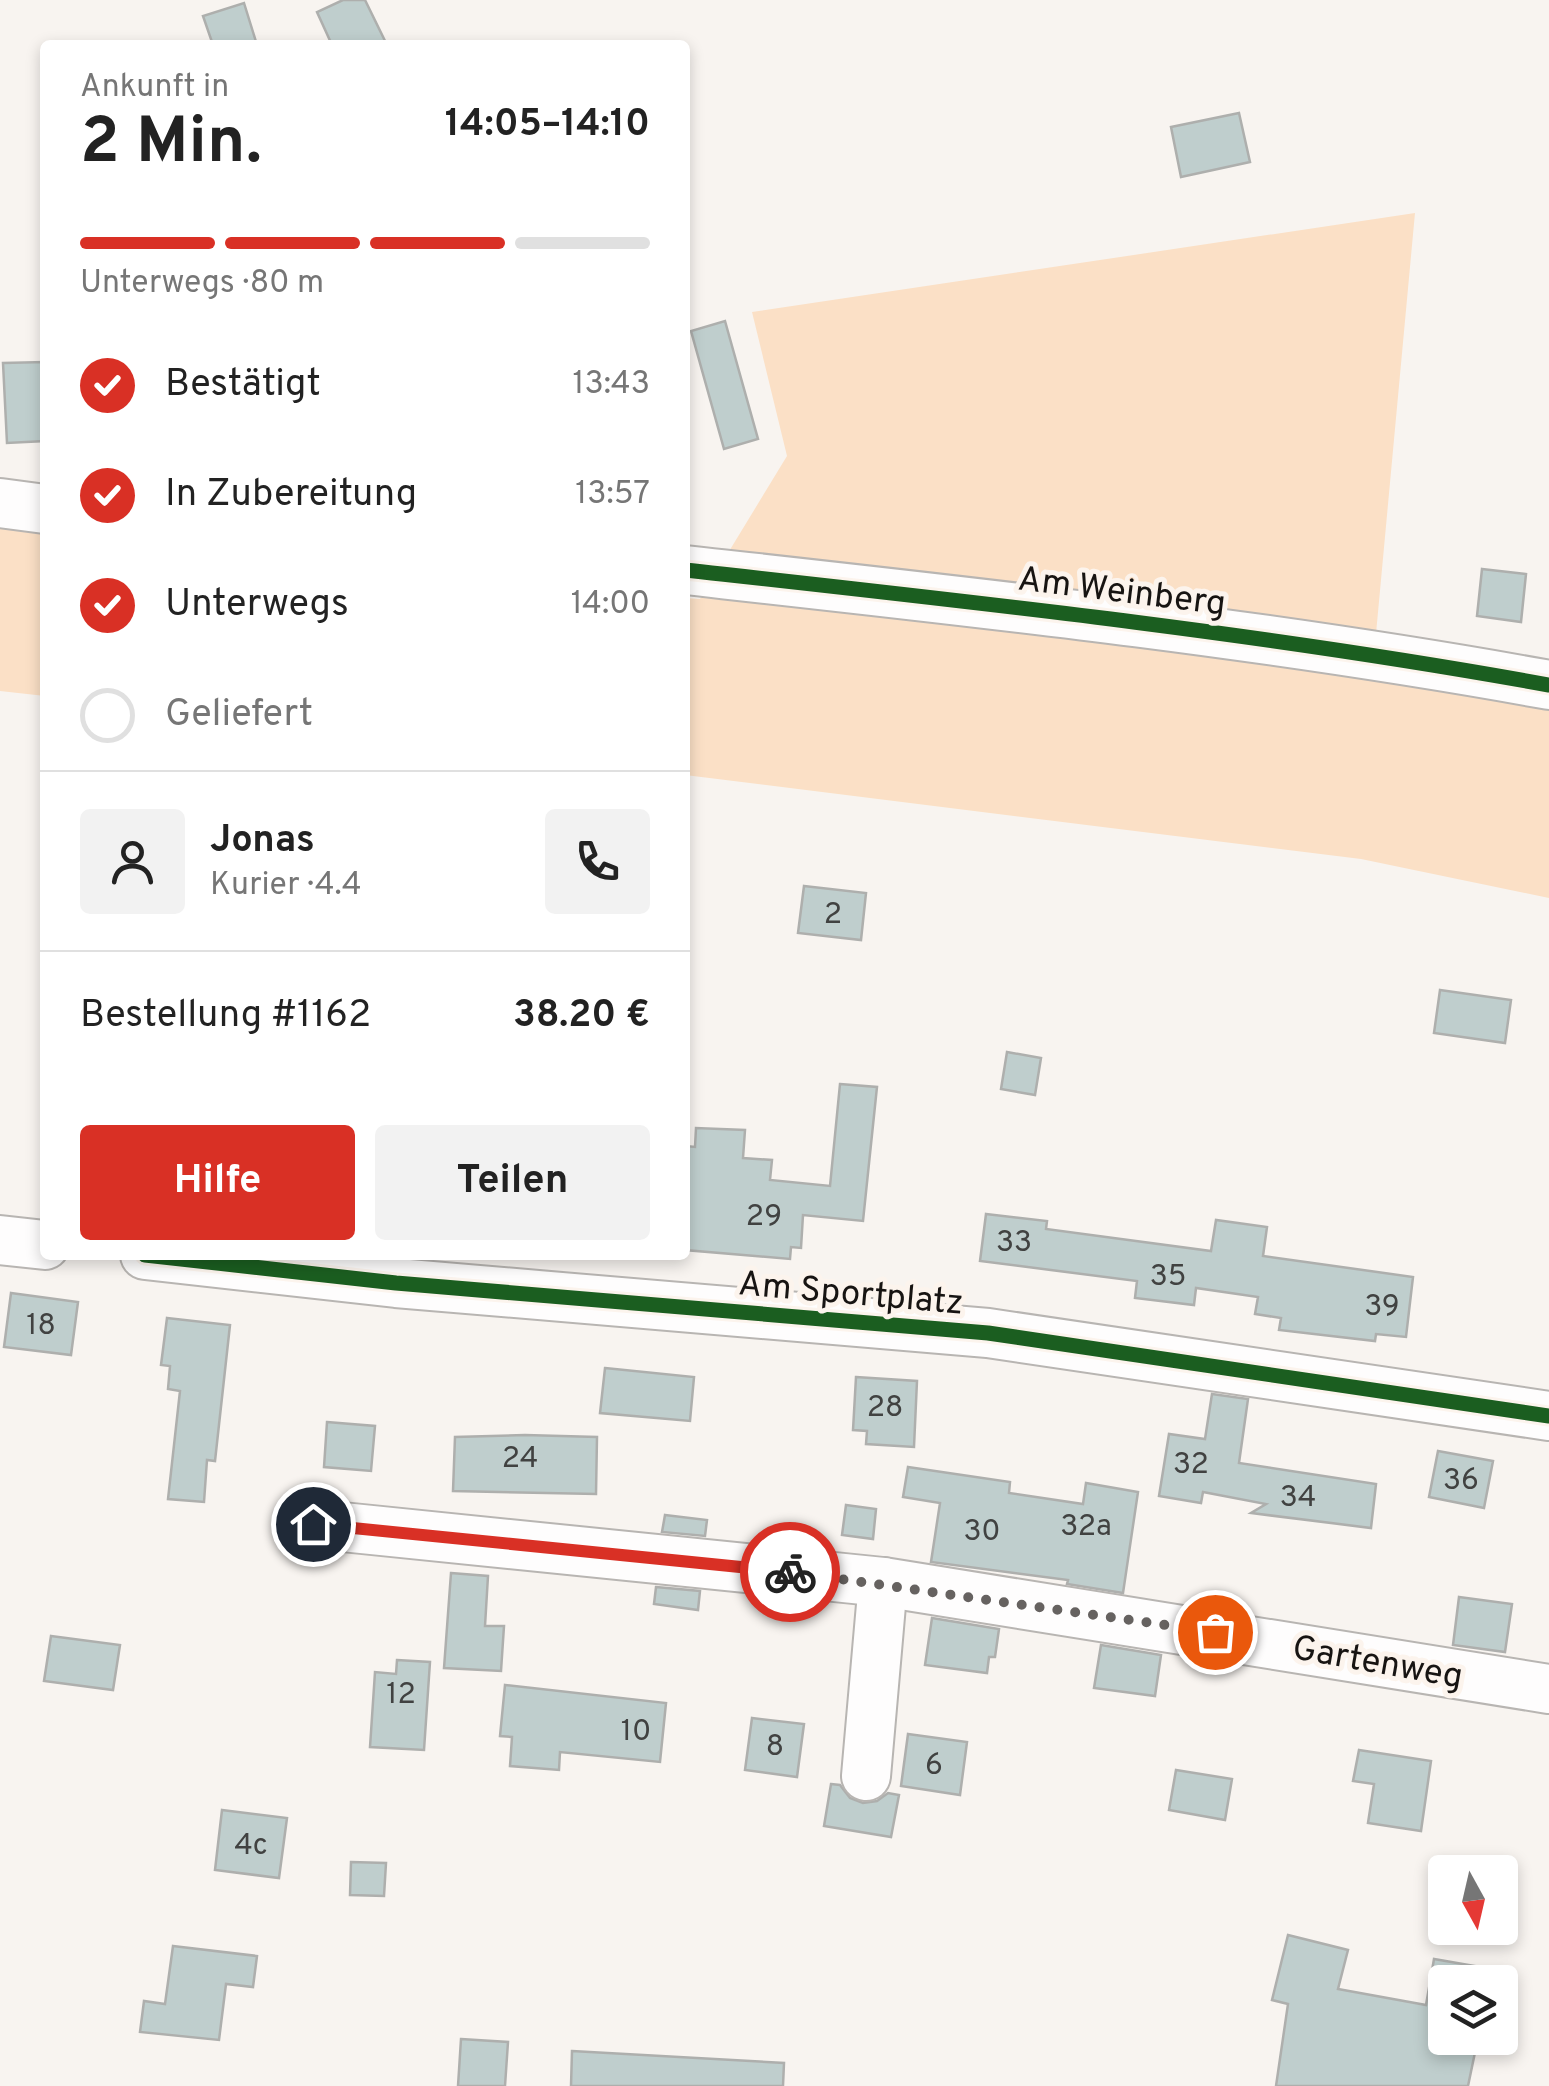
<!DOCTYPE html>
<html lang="de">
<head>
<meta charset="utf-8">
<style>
	:root { --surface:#fff; --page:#f2f2f2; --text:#222; --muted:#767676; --line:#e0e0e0; --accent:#d93025 }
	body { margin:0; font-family:Overpass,sans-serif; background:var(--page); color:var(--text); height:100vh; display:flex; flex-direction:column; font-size:38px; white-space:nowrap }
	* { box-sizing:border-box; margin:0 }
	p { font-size:32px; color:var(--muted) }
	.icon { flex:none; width:55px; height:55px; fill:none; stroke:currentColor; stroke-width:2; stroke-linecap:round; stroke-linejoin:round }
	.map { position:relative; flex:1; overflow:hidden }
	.panel { position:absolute; left:40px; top:40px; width:650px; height:1220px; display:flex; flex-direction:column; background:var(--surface); border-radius:10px; box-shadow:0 5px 15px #0003 }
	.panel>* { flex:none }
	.needle { width:65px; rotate:172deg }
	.tools { position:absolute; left:1428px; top:1855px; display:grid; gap:20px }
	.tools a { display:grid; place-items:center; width:90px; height:90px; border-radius:10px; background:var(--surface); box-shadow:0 5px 15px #0003; font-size:50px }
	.pin { position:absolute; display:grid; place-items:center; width:85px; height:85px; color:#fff; margin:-42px; border:5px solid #fff; border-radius:50%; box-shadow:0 2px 10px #0007 }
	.courier { position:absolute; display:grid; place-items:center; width:100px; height:100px; margin:-50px; border:8px solid #d93025; border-radius:50%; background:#fff; color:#222; box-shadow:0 2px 12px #0007 }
	.head em { font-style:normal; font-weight:700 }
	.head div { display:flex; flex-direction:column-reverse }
	.head { display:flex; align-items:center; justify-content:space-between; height:170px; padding:0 40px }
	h1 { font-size:65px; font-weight:700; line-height:75px }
	.bar { display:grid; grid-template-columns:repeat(4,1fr); gap:15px 10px; align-content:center; height:120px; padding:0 40px }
	.bar i { height:12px; border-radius:8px; background:var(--line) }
	.bar .current { background:var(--accent) }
	.bar p { grid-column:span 4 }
	.line { display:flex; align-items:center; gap:25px; padding:0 40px; border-top:2px solid var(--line) }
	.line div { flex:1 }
	.round { display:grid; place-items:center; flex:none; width:105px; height:105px; border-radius:10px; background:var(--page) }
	ol { padding:0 40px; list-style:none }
	li { display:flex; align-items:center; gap:30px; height:110px }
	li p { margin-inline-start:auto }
	li .icon { padding:10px; border-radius:50%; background:var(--accent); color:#fff; stroke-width:4 }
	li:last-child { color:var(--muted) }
	li i { width:55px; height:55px; border:5px solid var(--line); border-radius:50% }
	.button { display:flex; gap:20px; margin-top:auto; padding:20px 40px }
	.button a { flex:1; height:115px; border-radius:10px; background:var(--accent); color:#fff; font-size:40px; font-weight:700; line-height:115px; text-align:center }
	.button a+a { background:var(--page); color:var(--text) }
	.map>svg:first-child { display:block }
	.green { fill:#fbe0c6 }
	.building { fill:#bfcecd; stroke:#aeafad; stroke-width:2.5 }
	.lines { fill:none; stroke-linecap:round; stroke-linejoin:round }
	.minor-casing { stroke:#b8b5b2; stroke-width:52 }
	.minor { stroke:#fefdfd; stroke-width:48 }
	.cycleway-casing { stroke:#fcf4ed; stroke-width:21 }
	.cycleway { stroke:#1b5e20; stroke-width:15 }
	.done { stroke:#666260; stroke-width:10; stroke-dasharray:0 18 }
	.route { stroke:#d93025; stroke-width:12 }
	.labels { text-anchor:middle; stroke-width:10; stroke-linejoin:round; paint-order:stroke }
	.number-label { font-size:30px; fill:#414241 }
	.street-label { font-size:35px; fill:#171412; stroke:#fcf4ed }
</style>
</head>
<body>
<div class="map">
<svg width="1549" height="2086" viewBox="0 0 1549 2086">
	<rect width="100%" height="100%" fill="#f8f4f0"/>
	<g class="green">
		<polygon points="1415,213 1372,677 1549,707 1549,898 1361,859 685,775 685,598 700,599 787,456 752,312"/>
		<polygon points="0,526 45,533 45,696 0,691"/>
	</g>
	<g class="building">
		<polygon points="343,0 365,0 387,45 332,45 317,12"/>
		<polygon points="244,3 257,45 213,45 203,16"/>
		<polygon points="1239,113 1250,162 1181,177 1171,127"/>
		<polygon points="725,321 758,439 724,449 691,331"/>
		<polygon points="45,362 45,441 7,443 3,363"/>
		<polygon points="1482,569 1526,574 1521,622 1477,616"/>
		<polygon points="804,886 866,893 861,940 798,933"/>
		<polygon points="1440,990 1511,1000 1505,1043 1434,1033"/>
		<polygon points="1007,1052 1041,1058 1035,1095 1001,1089"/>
		<polygon points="840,1084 877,1087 863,1221 803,1215 801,1248 791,1247 790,1259 685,1250 685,1146 695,1147 696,1128 745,1130 743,1158 772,1160 770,1180 830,1186"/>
		<polygon points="986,1214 1047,1221 1046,1229 1211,1251 1216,1220 1267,1227 1263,1256 1413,1277 1406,1337 1376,1334 1375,1341 1279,1330 1281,1318 1255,1314 1258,1297 1196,1288 1194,1305 1135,1298 1137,1281 980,1261"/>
		<polygon points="11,1293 78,1302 71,1355 4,1347"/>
		<polygon points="167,1318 230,1325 215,1461 207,1460 204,1502 168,1499 180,1391 168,1389 170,1366 161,1365"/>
		<polygon points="605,1368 694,1377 690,1421 600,1413"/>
		<polygon points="856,1377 917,1381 914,1447 866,1444 867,1431 853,1430"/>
		<polygon points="1212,1394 1248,1399 1239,1463 1376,1484 1371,1528 1251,1513 1266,1504 1203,1492 1201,1503 1159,1496 1169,1434 1205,1439"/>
		<polygon points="327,1422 375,1426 371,1471 324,1467"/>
		<polygon points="525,1435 597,1437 596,1494 453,1491 455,1437"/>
		<polygon points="1438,1451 1493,1461 1484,1508 1429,1497"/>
		<polygon points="908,1467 1010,1482 1009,1493 1083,1504 1086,1483 1138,1492 1123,1593 1067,1584 1068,1580 931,1562 940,1503 903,1497"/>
		<polygon points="846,1505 876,1509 873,1539 842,1535"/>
		<polygon points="665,1515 707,1520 705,1536 662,1532"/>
		<polygon points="451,1573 488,1576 485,1626 504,1626 501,1671 444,1668"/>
		<polygon points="656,1587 700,1591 698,1610 654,1604"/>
		<polygon points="1459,1597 1512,1604 1505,1652 1453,1645"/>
		<polygon points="932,1618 999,1629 995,1657 989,1657 987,1673 925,1665"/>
		<polygon points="51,1636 120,1645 113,1690 44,1681"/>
		<polygon points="1101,1645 1161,1655 1155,1696 1094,1688"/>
		<polygon points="397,1660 430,1662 424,1750 370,1747 375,1672 396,1674"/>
		<polygon points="505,1685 666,1703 660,1762 560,1752 559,1770 510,1766 512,1737 500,1736"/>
		<polygon points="752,1718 804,1724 797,1777 745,1770"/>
		<polygon points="908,1734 967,1742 960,1795 901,1786"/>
		<polygon points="1359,1750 1431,1761 1421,1831 1368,1823 1374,1784 1353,1781"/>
		<polygon points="1176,1770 1232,1779 1225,1820 1169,1810"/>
		<polygon points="831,1784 840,1785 850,1798 863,1803 877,1801 888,1793 899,1795 891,1837 824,1826"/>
		<polygon points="222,1810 287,1818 279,1878 215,1870"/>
		<polygon points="351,1862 386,1863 384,1896 350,1895"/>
		<polygon points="1288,1935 1348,1950 1338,1989 1426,2005 1434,1959 1509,1972 1501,2022 1500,1982 1445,1982 1445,2038 1478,2038 1468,2086 1276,2086 1288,2004 1272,2000"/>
		<polygon points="173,1946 257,1956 253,1987 226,1984 219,2040 140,2032 144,2001 165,2004"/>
		<polygon points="461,2039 508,2042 505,2086 458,2086"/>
		<polygon points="572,2051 784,2063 783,2086 571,2086"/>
	</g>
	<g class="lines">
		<g class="minor-casing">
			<g id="minor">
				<polyline points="0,503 45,509"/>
				<path d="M685,570C974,602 1263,633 1549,685"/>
				<polyline points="0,1240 45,1245"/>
				<polyline points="145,1255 396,1283 988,1333 1549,1416"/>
				<polyline points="313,1524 883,1582 1549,1689"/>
				<polyline points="866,1776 883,1582"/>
			</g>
		</g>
		<use href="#minor" class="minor"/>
		<g class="cycleway-casing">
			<g id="cycleway">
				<path d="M685,570C974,602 1263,633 1549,685"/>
				<polyline points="145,1255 396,1283 988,1333 1549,1416"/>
			</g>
		</g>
		<use href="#cycleway" class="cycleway"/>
	</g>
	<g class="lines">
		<polyline class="done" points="790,1572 1215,1632"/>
		<polyline class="route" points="313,1524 790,1572"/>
	</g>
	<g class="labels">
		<g class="number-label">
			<text x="833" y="923">2</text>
			<text x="764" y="1225">29</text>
			<text x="1014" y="1251">33</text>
			<text x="1168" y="1285">35</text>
			<text x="1382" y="1315">39</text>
			<text x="41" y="1334">18</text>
			<text x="885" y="1416">28</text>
			<text x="520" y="1467">24</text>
			<text x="1191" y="1473">32</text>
			<text x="1461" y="1489">36</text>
			<text x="1298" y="1506">34</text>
			<text x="1086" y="1535">32a</text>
			<text x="982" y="1540">30</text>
			<text x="401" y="1703">12</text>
			<text x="636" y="1740">10</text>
			<text x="775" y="1755">8</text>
			<text x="934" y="1774">6</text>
			<text x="251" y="1854">4c</text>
		</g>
		<g class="street-label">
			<text transform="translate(1122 590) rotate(7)" y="12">Am Weinberg</text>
			<text transform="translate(851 1292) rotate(5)" y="12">Am Sportplatz</text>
			<text transform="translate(1378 1661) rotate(10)" y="12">Gartenweg</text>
		</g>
	</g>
</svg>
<div class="tools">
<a><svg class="needle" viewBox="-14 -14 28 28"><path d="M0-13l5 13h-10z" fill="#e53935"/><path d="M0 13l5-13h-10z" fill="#767676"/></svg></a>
<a><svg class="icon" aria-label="layers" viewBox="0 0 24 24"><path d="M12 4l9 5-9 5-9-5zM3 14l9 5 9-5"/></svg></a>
</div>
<div class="pin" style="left:1215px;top:1632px;background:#ea580c"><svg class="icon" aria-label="bag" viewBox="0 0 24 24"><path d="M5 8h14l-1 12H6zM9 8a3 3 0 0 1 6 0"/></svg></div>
<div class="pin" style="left:313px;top:1524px;background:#1f2937"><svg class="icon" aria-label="home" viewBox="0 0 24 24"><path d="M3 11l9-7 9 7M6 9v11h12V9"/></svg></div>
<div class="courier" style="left:790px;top:1572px"><svg class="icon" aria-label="bike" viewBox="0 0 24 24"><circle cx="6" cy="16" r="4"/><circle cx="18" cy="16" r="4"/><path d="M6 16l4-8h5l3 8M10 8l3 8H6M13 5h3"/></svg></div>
<section class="panel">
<div class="head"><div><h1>2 Min.</h1><p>Ankunft in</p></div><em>14:05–14:10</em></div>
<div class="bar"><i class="current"></i><i class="current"></i><i class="current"></i><i></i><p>Unterwegs · 80 m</p></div>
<ol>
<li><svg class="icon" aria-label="check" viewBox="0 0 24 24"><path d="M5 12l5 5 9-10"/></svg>Bestätigt<p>13:43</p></li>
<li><svg class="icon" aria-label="check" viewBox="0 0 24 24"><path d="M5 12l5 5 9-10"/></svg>In Zubereitung<p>13:57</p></li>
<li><svg class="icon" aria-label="check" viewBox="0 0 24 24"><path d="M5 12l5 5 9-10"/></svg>Unterwegs<p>14:00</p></li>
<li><i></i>Geliefert</li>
</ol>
<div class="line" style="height:180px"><a class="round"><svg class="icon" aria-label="person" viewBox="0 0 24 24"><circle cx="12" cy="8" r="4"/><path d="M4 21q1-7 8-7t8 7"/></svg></a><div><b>Jonas</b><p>Kurier · 4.4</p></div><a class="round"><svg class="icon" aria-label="phone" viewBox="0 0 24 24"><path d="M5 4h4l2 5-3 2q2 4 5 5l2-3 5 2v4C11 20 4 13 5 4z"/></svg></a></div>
<div class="line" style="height:130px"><div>Bestellung #1162</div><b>38.20 €</b></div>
<div class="button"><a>Hilfe</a><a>Teilen</a></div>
</section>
</div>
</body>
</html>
